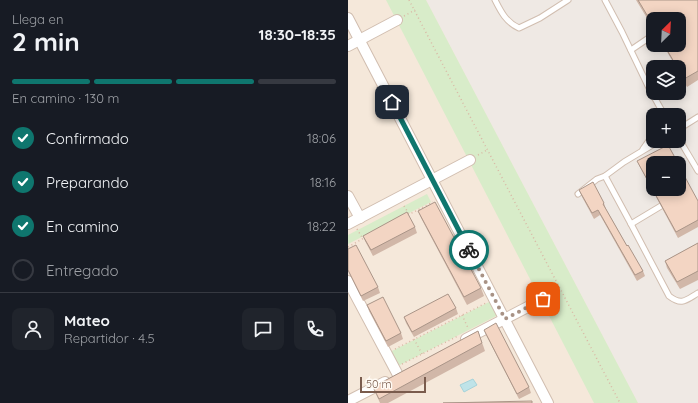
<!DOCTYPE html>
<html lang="es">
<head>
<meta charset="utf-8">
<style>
	:root { --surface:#171b24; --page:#20242c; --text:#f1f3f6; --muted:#9ea1a6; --line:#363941; --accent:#0f766e }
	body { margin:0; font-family:Quicksand,sans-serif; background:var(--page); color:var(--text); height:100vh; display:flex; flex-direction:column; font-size:15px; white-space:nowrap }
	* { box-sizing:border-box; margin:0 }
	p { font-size:13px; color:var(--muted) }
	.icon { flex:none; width:22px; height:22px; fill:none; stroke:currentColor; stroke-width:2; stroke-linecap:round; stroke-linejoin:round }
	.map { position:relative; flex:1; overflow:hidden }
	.details { display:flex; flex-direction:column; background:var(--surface); width:348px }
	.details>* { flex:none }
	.needle { width:26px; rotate:24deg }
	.tools { position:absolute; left:298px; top:12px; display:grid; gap:8px }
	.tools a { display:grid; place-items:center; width:40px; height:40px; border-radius:8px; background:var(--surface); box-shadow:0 2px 10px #0003; font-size:20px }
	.scale { position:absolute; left:12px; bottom:10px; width:66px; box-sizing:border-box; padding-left:4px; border:2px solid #7a5c4d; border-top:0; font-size:11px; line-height:14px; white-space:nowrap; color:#7a5c4d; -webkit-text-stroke:3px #fffaf3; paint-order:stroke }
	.pin { position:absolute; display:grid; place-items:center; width:34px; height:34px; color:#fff; margin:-17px; border-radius:8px; box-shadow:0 2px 6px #0006 }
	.courier { position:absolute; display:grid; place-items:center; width:40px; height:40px; margin:-20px; border:3px solid #0f766e; border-radius:50%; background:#fff; color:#222; box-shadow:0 1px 5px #0007 }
	.head em { font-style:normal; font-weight:800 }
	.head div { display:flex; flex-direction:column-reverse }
	.head { display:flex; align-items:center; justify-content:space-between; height:68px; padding:0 12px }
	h1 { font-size:26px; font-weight:800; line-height:30px }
	.bar { display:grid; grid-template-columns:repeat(4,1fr); gap:6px 4px; align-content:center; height:48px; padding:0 12px }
	.bar i { height:5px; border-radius:3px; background:var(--line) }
	.bar .on { background:var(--accent) }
	.bar p { grid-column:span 4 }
	.line { display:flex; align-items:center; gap:10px; padding:0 12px; border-top:1px solid var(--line) }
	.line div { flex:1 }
	.round { display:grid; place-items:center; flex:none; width:42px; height:42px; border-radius:8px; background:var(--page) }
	ol { padding:0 12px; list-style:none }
	li { display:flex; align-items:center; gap:12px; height:44px }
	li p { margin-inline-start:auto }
	li .icon { padding:4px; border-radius:50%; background:var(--accent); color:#fff; stroke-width:4 }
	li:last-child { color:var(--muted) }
	li i { width:22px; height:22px; border:2px solid var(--line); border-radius:50% }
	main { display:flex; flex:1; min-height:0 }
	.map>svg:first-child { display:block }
	.residential { fill:#f5e8da; fill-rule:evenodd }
	.industrial { fill:#efe9e4; fill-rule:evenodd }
	.green { fill:#d8ecc9 }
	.water { fill:#bfe3e8; stroke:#a5d3da }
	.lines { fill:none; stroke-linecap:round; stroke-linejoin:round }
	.service-casing { stroke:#d1beb0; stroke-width:7 }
	.minor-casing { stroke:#d1beb0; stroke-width:12 }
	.path { stroke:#d9b8a5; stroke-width:1.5; stroke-dasharray:1 3; stroke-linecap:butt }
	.service { stroke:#fff; stroke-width:5 }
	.minor { stroke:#fff; stroke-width:10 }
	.wall { fill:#d1b7a8 }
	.building { fill:#f3d5c3; stroke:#aa9588 }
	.done { stroke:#a89285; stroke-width:4; stroke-dasharray:0 7.2 }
	.route { stroke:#0f766e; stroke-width:5 }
</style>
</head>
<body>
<main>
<section class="details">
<div class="head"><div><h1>2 min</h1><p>Llega en</p></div><em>18:30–18:35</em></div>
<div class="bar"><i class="on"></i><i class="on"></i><i class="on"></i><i></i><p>En camino · 130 m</p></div>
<ol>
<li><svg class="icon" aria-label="check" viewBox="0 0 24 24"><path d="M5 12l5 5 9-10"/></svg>Confirmado<p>18:06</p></li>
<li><svg class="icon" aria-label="check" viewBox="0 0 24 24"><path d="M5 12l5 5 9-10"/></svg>Preparando<p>18:16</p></li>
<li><svg class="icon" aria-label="check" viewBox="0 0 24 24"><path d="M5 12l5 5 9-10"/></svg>En camino<p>18:22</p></li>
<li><i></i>Entregado</li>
</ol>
<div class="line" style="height:72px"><a class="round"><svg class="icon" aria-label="person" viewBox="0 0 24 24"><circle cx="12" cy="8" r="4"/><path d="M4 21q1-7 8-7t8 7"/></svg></a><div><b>Mateo</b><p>Repartidor · 4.5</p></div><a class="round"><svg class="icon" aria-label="chat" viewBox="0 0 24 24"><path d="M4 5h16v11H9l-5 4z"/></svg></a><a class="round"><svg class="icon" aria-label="phone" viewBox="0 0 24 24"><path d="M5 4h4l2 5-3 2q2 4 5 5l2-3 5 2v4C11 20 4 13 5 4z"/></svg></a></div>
</section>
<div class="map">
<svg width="350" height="403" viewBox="0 0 350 403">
	<rect width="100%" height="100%" fill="#fdf6ec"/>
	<path class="residential" d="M0,0H350V403H0ZM305,19H331V45H305ZM305,67H331V93H305ZM305,115H331V141H305ZM305,163H331V189H305Z"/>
	<path class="industrial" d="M78,0H350V403H290ZM305,19H331V45H305ZM305,67H331V93H305ZM305,115H331V141H305ZM305,163H331V189H305Z"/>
	<g class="green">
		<polygon points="38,0 78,0 290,403 246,403"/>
		<polygon points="79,194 83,202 0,244 0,235"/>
		<polygon points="147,299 154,313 46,368 38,354"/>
	</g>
	<polygon class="water" points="125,379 129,385 116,392 112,385"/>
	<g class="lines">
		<g class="service-casing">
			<g id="service">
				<path d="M147,0C153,12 158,22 171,28L192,18L220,0"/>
				<polyline points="257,0 274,32 300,86 314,111 318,115"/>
				<polyline points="283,50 305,35"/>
				<polyline points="331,129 350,117"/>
				<polyline points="331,139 350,171"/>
				<polyline points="311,141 276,162 257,176 283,224 313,206"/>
				<polyline points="295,149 305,135"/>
				<polyline points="230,194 249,179 257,176"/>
				<path d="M283,224L321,296C334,306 338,300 350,293"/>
			</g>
		</g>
		<g class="minor-casing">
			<g id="minor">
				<polyline points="0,18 200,403"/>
				<polyline points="0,46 49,20"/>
				<polyline points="0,196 12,218"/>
				<polyline points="0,224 122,160"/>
				<polyline points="0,281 50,375"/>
				<polyline points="118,339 195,299"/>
				<polyline points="0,401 37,382"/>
			</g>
		</g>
		<g class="path">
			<polyline points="61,0 272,403"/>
			<polyline points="56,16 67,10"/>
			<polyline points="130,155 139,150"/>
			<polyline points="56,206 61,214"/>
			<polyline points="60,215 85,202"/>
			<polyline points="9,229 15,239"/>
			<polyline points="0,247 16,238"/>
			<polyline points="203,295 213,289"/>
			<polyline points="114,315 120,328"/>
			<polyline points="66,339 74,354"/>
			<polyline points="47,349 138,303"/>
			<polyline points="54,364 110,336"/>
		</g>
		<use href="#service" class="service"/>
		<use href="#minor" class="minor"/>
	</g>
	<g class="wall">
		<polygon points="288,0 350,0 350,80 339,87 331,73 331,67 328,67 315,45 331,45 305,19 305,28"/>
		<polygon points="289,161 350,201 350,227 330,238 292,167"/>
		<polygon points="231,190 256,203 258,209 279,246 295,271 297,276 289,281 252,215 246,219 233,195"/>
		<polygon points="70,211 133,288 136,296 119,305 73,218"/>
		<polygon points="67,227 69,233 25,256 17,241 15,236"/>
		<polygon points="350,243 350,280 332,289 319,268 317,261"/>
		<polygon points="0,249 30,287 32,293 15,301 0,271"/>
		<polygon points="19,305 53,333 55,339 40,347 21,311"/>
		<polygon points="108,308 110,314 66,337 58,323 56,317"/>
		<polygon points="136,330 181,387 183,393 171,399 138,335"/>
		<polygon points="130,331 137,351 40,403 32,403 25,387"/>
	</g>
	<g class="building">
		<polygon points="290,0 350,0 350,71 336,79 331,70 331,67 329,67 316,45 331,45 331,19 305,19 305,25"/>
		<polygon points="320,145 330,163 305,163 305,189 331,189 331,166 350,201 350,220 328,232 289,161"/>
		<polygon points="245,182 256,203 255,204 279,246 280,245 295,271 287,275 250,210 244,213 231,190"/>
		<polygon points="87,202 133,288 116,297 70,211"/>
		<polygon points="59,212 67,227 23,250 15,236"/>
		<polygon points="350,243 350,271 329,282 317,261"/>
		<polygon points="8,245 30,287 13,296 0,270 0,249"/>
		<polygon points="100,294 108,308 64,332 56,317"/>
		<polygon points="35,297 53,333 38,341 19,305"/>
		<polygon points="148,323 181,387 169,394 136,330"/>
		<polygon points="130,331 134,343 31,399 25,387"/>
		<polygon points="184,401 184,403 95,403"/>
	</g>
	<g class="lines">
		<polyline class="done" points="121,250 157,319 195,299"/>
		<polyline class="route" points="44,102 121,250"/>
	</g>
</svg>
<div class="tools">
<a><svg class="needle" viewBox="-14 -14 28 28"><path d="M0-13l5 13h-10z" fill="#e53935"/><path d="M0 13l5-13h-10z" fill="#9ea1a6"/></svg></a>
<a><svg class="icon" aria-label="layers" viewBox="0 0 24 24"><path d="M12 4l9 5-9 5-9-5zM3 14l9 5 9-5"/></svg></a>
<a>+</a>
<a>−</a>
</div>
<div class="scale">50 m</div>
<div class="pin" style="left:195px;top:299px;background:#ea580c"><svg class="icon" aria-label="bag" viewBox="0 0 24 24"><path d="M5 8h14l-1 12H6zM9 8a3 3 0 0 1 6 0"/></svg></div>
<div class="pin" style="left:44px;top:102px;background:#1f2937"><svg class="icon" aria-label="home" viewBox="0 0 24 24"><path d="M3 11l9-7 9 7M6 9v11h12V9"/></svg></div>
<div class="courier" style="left:121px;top:250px"><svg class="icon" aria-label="bike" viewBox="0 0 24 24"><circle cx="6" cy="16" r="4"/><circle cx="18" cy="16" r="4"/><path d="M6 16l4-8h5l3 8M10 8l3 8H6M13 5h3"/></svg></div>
</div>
</main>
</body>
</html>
